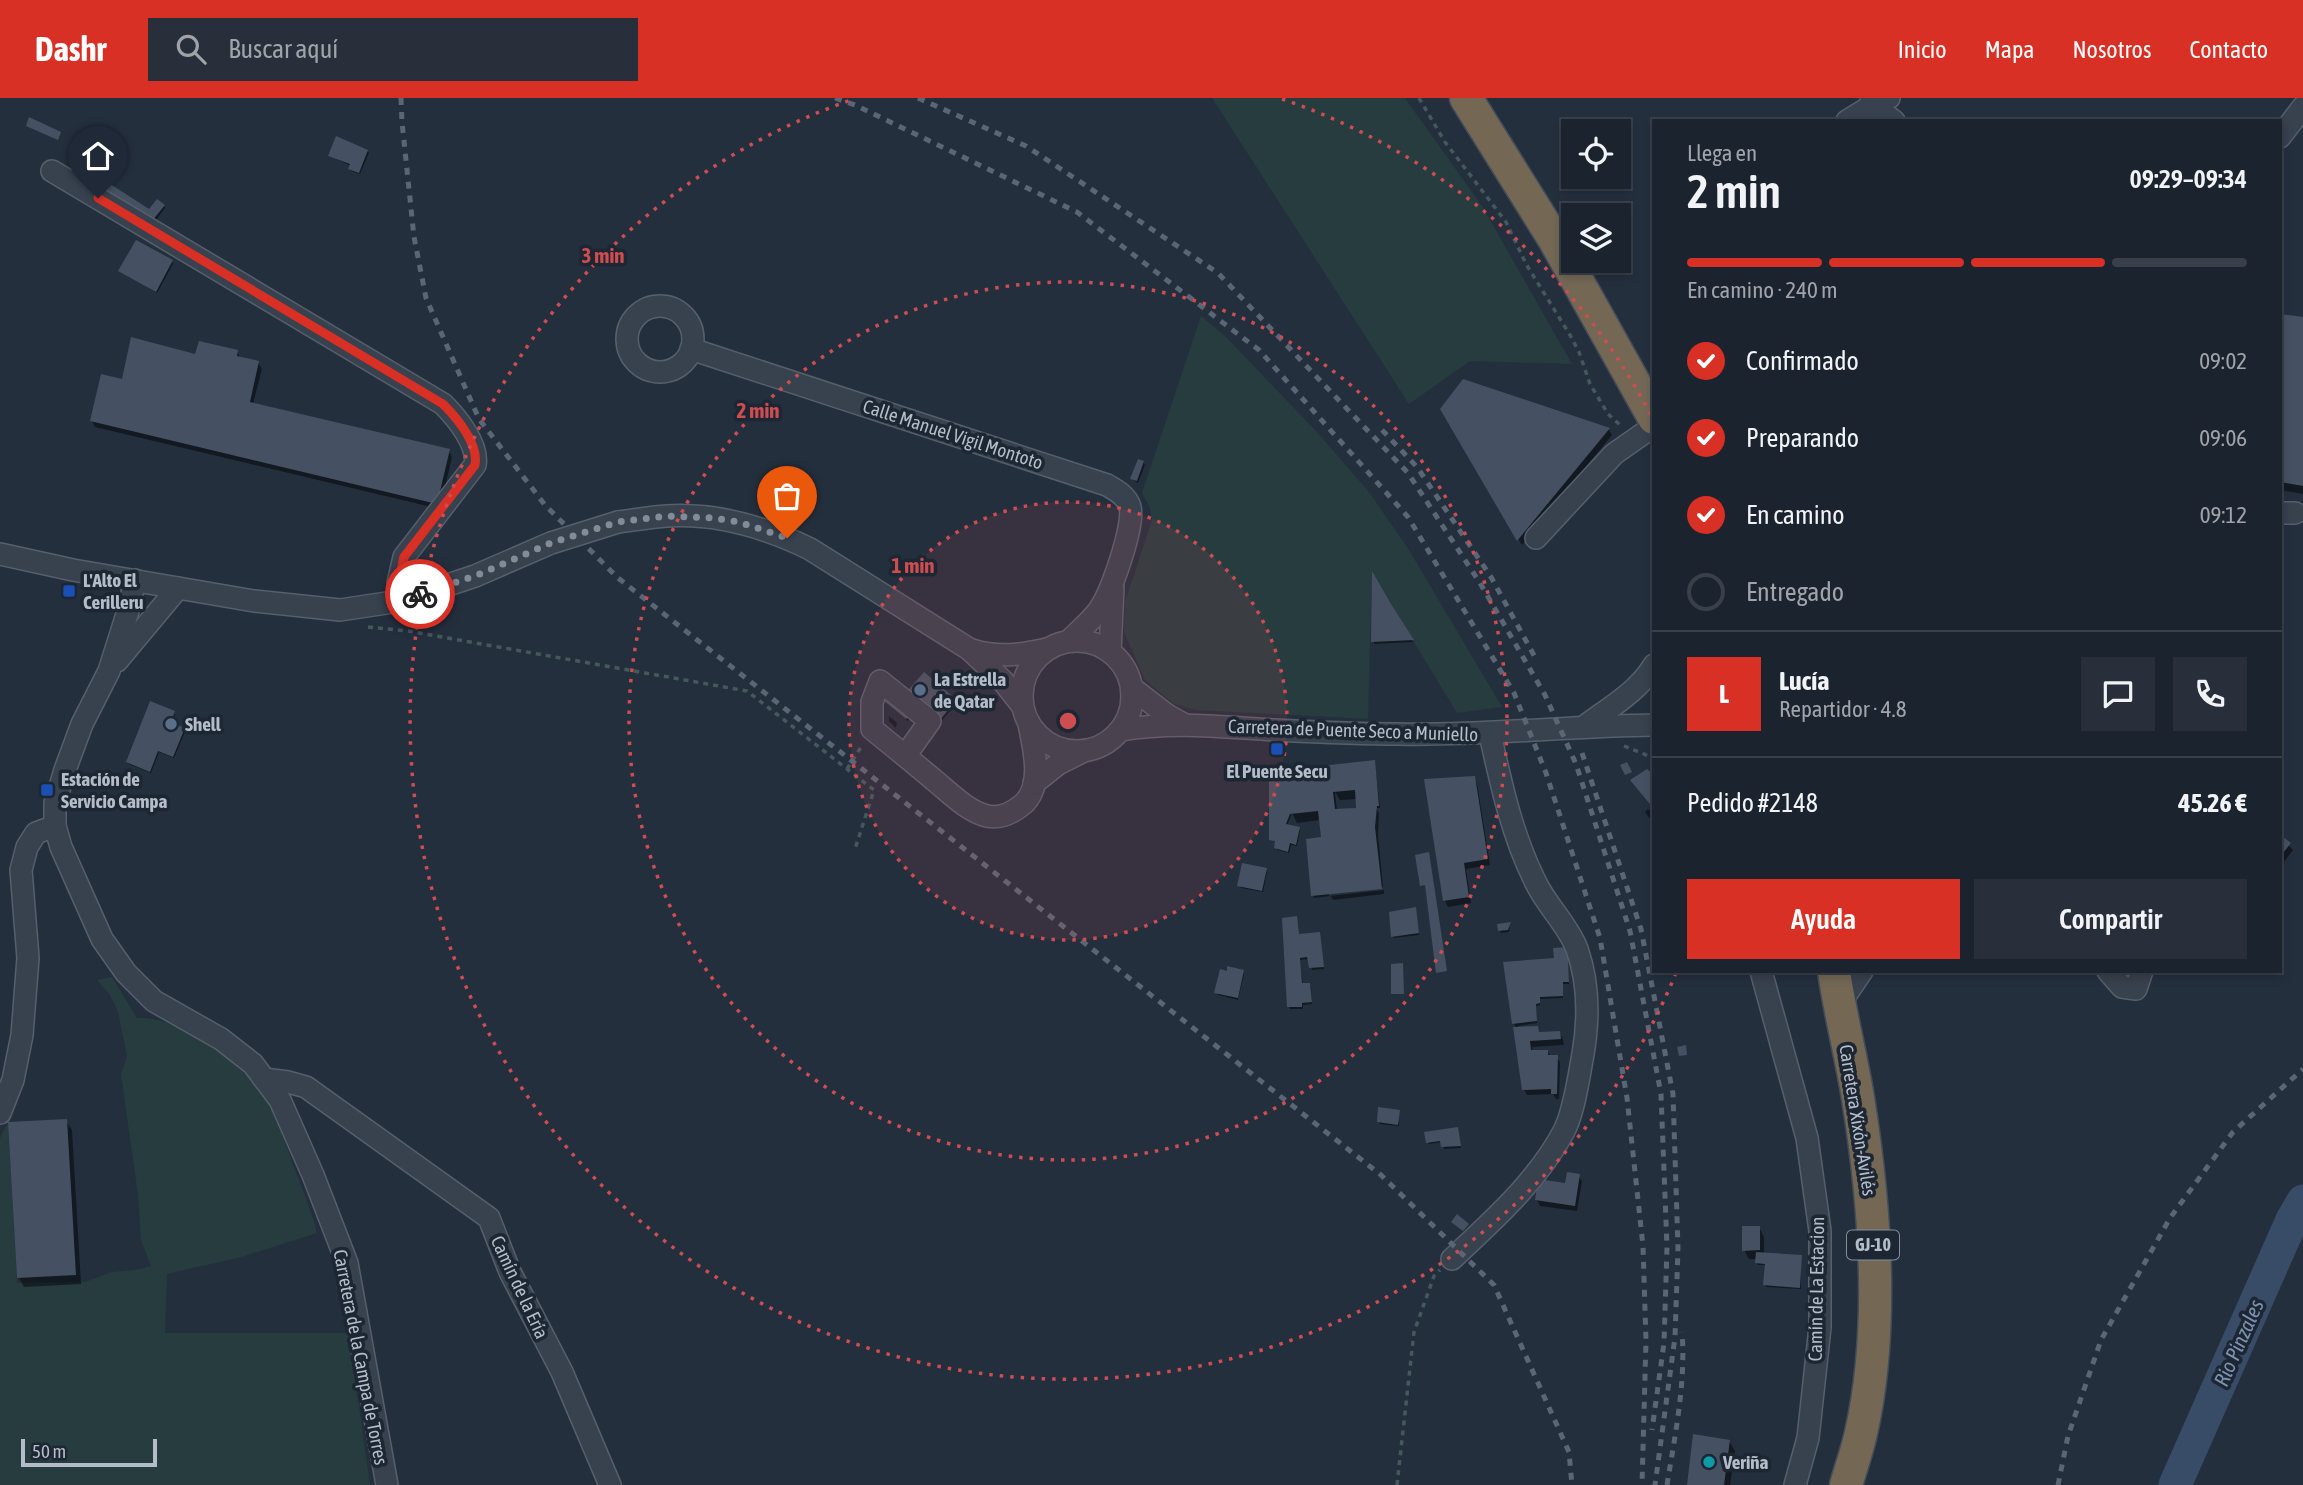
<!DOCTYPE html>
<html lang="es">
<head>
<meta charset="utf-8">
<style>
	:root { --surface:#1b232e; --page:#282f3a; --text:#f1f3f6; --muted:#a0a4aa; --line:#39404a; --accent:#d93025 }
	body { margin:0; font-family:"Asap Condensed",sans-serif; background:var(--page); color:var(--text); height:100vh; display:flex; flex-direction:column; font-size:26px; white-space:nowrap }
	* { box-sizing:border-box; margin:0 }
	p { font-size:23px; color:var(--muted) }
	.icon { flex:none; width:38px; height:38px; fill:none; stroke:currentColor; stroke-width:2; stroke-linecap:round; stroke-linejoin:round }
	.map { position:relative; flex:1; overflow:hidden }
	.details { position:absolute; left:1652px; top:21px; width:630px; height:854px; display:flex; flex-direction:column; background:var(--surface); border-radius:0px; box-shadow:0 4px 10px #0003,0 0 0 2px var(--line) }
	.details>* { flex:none }
	.tools { position:absolute; left:1561px; top:21px; display:grid; gap:14px }
	.tools a { display:grid; place-items:center; width:70px; height:70px; border-radius:0px; background:var(--surface); box-shadow:0 4px 10px #0003,0 0 0 2px var(--line); font-size:35px }
	.scale { position:absolute; left:21px; bottom:18px; width:136px; box-sizing:border-box; padding-left:7px; border:4px solid #b4bcc9; border-top:0; font-size:19px; line-height:24px; white-space:nowrap; color:#b4bcc9; -webkit-text-stroke:5px #1d2633; paint-order:stroke }
	.pin { position:absolute; display:grid; place-items:center; width:60px; height:60px; color:#fff; margin:-72px -30px; border-radius:50% 50% 50% 0; rotate:-45deg; box-shadow:0 0 7px #0007 }
	.pin .icon { rotate:45deg }
	.courier { position:absolute; display:grid; place-items:center; width:70px; height:70px; margin:-35px; border:5px solid #d93025; border-radius:50%; background:#fff; color:#222; box-shadow:0 2px 9px #0007 }
	.overview em { font-style:normal; font-weight:600 }
	.overview div { display:flex; flex-direction:column-reverse }
	.overview { display:flex; align-items:center; justify-content:space-between; height:119px; padding:0 35px }
	h1 { font-size:46px; font-weight:600; line-height:52px }
	.bar { display:grid; grid-template-columns:repeat(4,1fr); gap:10px 7px; align-content:center; height:84px; padding:0 35px }
	.bar i { height:9px; border-radius:5px; background:var(--line) }
	.bar .selected { background:var(--accent) }
	.bar p { grid-column:span 4 }
	.line { display:flex; align-items:center; gap:18px; padding:0 35px; border-top:2px solid var(--line) }
	.line div { flex:1 }
	.round { display:grid; place-items:center; flex:none; width:74px; height:74px; border-radius:0px; background:var(--page) }
	ol { padding:0 35px; list-style:none }
	li { display:flex; align-items:center; gap:21px; height:77px }
	li p { margin-inline-start:auto }
	li .icon { padding:7px; border-radius:50%; background:var(--accent); color:#fff; stroke-width:4 }
	li:last-child { color:var(--muted) }
	li i { width:38px; height:38px; border:4px solid var(--line); border-radius:50% }
	.cta { display:flex; gap:14px; margin-top:auto; padding:14px 35px }
	.cta a { flex:1; height:80px; border-radius:0px; background:var(--accent); color:#fff; font-size:28px; font-weight:600; line-height:80px; text-align:center }
	.cta a+a { background:var(--page); color:var(--text) }
	header { display:flex; align-items:center; gap:42px; box-sizing:border-box; height:98px; padding:0 35px; background:var(--accent); color:#fff }
	header strong { font-size:33px }
	nav { display:flex; gap:38px; margin-inline-start:auto; font-size:24px }
	.search { width:490px; height:63px; background:var(--page); display:flex; align-items:center; gap:18px; box-sizing:border-box; padding:0 24px; border-radius:0px; color:var(--muted); font-size:26px }
	.map>svg:first-child { display:block }
	.green { fill:#263c3f }
	.shadow { fill:#0007; fill-rule:evenodd }
	.lines { fill:none; stroke-linecap:round; stroke-linejoin:round }
	.river { stroke:#394c67; stroke-width:33 }
	.building { fill:#455162; fill-rule:evenodd }
	.minor-casing { stroke:#565f6c; stroke-width:24 }
	.highway-casing { stroke:#434c59; stroke-width:35 }
	.path { stroke:#44595c; stroke-width:3.5; stroke-dasharray:5 5; stroke-linecap:butt }
	.minor { stroke:#38414e; stroke-width:21 }
	.highway { stroke:#746855; stroke-width:32 }
	.rail { stroke:#5a6575; stroke-width:5; stroke-dasharray:7 7; stroke-linecap:butt }
	.minor-bridge-casing { stroke:#565f6c; stroke-width:24; stroke-linecap:butt }
	.minor-bridge { stroke:#38414e; stroke-width:21 }
	.done { stroke:#828b98; stroke-width:7; stroke-dasharray:0 12.6 }
	.route { stroke:#d93025; stroke-width:9 }
	.ring { fill:none; stroke:#ce4d50; stroke-width:3.5; stroke-dasharray:3.5 7 }
	.transit-dot { fill:#1a4fb4; stroke:#1d2633; stroke-width:2.5 }
	.service-dot { fill:#5c6f8a; stroke:#1d2633; stroke-width:2.5 }
	.culture-dot { fill:#0f9aa8; stroke:#1d2633; stroke-width:2.5 }
	.labels { text-anchor:middle; stroke-width:7; stroke-linejoin:round; paint-order:stroke }
	.shield { fill:#1d2633; stroke:#878f9c; stroke-width:2 }
	.shield-label { font-size:18px; font-weight:bold; fill:#b4bcc9 }
	.street-label { font-size:19px; fill:#b4bcc9; stroke:#1d2633 }
	.poi-label { font-size:19px; font-weight:bold; fill:#b4bcc9; stroke:#1d2633; text-anchor:start }
	.water-label { font-size:21px; font-style:italic; fill:#7c92b1; stroke:#1d2633 }
	.centre { fill:#ce4d50; stroke:#1d2633; stroke-width:3.5 }
	.ring-label { font-size:21px; text-anchor:middle; font-weight:bold; fill:#ce4d50; stroke:#1d2633; stroke-width:7; stroke-linejoin:round; paint-order:stroke }
</style>
</head>
<body>
<header>
<strong>Dashr</strong>
<div class="search"><svg class="icon" aria-label="search" viewBox="0 0 24 24"><circle cx="10" cy="10" r="6"/><path d="M15 15l6 6"/></svg>Buscar aquí</div>
<nav><a>Inicio</a><a>Mapa</a><a>Nosotros</a><a>Contacto</a></nav>
</header>
<div class="map">
<svg width="2303" height="1387" viewBox="0 0 2303 1387">
	<rect width="100%" height="100%" fill="#242f3e"/>
	<g class="green">
		<polygon points="1212,0 1405,0 1482,108 1572,266 1470,263 1409,306"/>
		<polygon points="1201,218 1226,239 1316,333 1369,394 1409,452 1502,609 1457,615 1372,475 1368,621 1196,612 1174,606 1145,582 1124,534 1125,504 1152,422 1150,410 1142,395"/>
		<path d="M112,879L137,920C158,919 174,927 193,937C227,953 259,977 274,1013C281,1029 286,1047 292,1064C301,1088 311,1110 317,1135L241,1159L167,1176L165,1235H349L370,1387H0V1040L8,1024L17,1185L85,1184L112,1174L134,1172L151,1168L141,1142L138,1097L121,976L127,958L118,914L110,897L97,882Z"/>
	</g>
	<g class="shadow">
		<polygon points="367,53 369,55 360,76 351,73 351,68 330,58"/>
		<polygon points="164,108 165,110 154,125 150,113"/>
		<polygon points="172,163 173,166 157,195 121,173"/>
		<polygon points="2280,218 2303,221 2303,396 2280,392"/>
		<polygon points="237,254 241,261 258,265 262,271 253,306 449,353 452,359 440,411 95,329 92,323 123,283 196,258"/>
		<polygon points="1442,311 1609,332 1612,337 1522,447"/>
		<polygon points="1143,364 1145,367 1138,385 1132,381"/>
		<polygon points="1373,480 1413,544 1374,546"/>
		<polygon points="956,603 957,605 939,626 919,609 908,623 887,605"/>
		<polygon points="174,614 175,617 171,627 185,634 174,660 159,654 151,675 129,666 128,664"/>
		<polygon points="889,618 897,625 896,630 889,623"/>
		<path d="M1375,667L1380,710H1376L1379,715L1378,736L1383,789L1329,794V798L1384,792V796L1333,802L1331,798L1314,800L1313,797L1322,741L1320,722L1297,725L1292,715L1287,728L1299,730L1300,733L1297,748L1291,747L1289,755L1277,752V744L1271,741L1288,685L1312,682ZM1335,694L1340,702L1357,701L1358,711L1337,713Z"/>
		<polygon points="1474,679 1477,685 1490,767 1466,771 1471,805 1448,809 1445,803"/>
		<polygon points="1648,711 1654,718 1651,722 1645,714"/>
		<polygon points="2280,739 2293,752 2280,769"/>
		<polygon points="1266,772 1267,774 1263,794 1241,790 1239,787"/>
		<polygon points="1416,814 1419,837 1394,840 1392,838"/>
		<polygon points="1510,826 1509,834 1501,835 1500,833"/>
		<polygon points="1319,835 1324,871 1312,872 1309,861 1300,862 1303,887 1309,886 1311,889 1312,906 1303,907 1303,911 1290,911 1289,908 1299,838"/>
		<polygon points="1568,851 1572,863 1568,863 1569,886 1563,886 1563,900 1540,901 1540,907 1536,908 1537,925 1518,928 1518,931 1537,930 1539,936 1559,935 1563,941 1564,947 1532,949 1533,954 1547,953 1551,959 1557,959 1560,964 1559,1001 1556,1001 1553,996 1527,997 1524,991 1517,931 1514,926 1505,866 1556,862"/>
		<polygon points="1243,874 1244,876 1238,902 1218,897 1216,895"/>
		<polygon points="1399,1013 1399,1028 1380,1026 1379,1024"/>
		<polygon points="66,1023 72,1032 81,1186 24,1189 19,1180"/>
		<polygon points="1458,1033 1461,1050 1444,1051 1443,1044 1429,1046 1428,1044"/>
		<polygon points="1578,1078 1582,1083 1577,1113 1540,1108 1537,1102"/>
		<polygon points="1759,1129 1764,1139 1764,1157 1801,1159 1801,1191 1766,1189 1766,1167 1758,1167 1757,1161 1749,1161 1744,1152"/>
		<polygon points="1729,1343 1735,1353 1730,1387 1688,1387"/>
	</g>
	<g class="lines">
		<polyline class="river" points="2175,1387 2292,1122 2303,1103"/>
	</g>
	<g class="building">
		<polygon points="29,19 61,34 58,42 26,28"/>
		<polygon points="336,38 368,52 359,75 348,71 350,66 328,58"/>
		<polygon points="104,82 149,111 157,101 165,107 152,123 98,89"/>
		<polygon points="136,142 173,162 156,194 118,173"/>
		<polygon points="2280,216 2303,219 2303,388 2280,384"/>
		<polygon points="131,239 195,256 199,243 238,252 237,258 259,263 250,304 450,351 437,406 90,323 101,276 122,281"/>
		<polygon points="1463,281 1610,330 1517,443 1440,311"/>
		<polygon points="1138,361 1144,363 1137,383 1130,381"/>
		<polygon points="1372,473 1391,506 1414,542 1371,544"/>
		<polygon points="924,574 957,602 937,625 917,608 906,621 883,602 894,589 904,597"/>
		<polygon points="150,603 175,613 171,624 185,630 173,659 158,653 150,674 126,664"/>
		<path d="M1375,662L1379,708H1377L1375,729L1382,791L1311,798L1306,741L1321,739L1318,713L1290,716L1286,726L1300,729L1296,747L1290,745L1288,754L1274,750L1275,743L1269,742V673L1287,672L1288,683L1313,680L1312,669ZM1355,692L1356,710L1335,711L1333,694Z"/>
		<polygon points="1627,664 1632,674 1625,677 1620,667"/>
		<polygon points="1647,671 1654,677 1654,711 1630,682"/>
		<polygon points="1475,678 1488,761 1464,765 1469,799 1443,803 1424,681"/>
		<polygon points="2280,737 2291,745 2280,759"/>
		<polygon points="1429,754 1447,873 1436,875 1425,787 1420,788 1415,757"/>
		<polygon points="1242,765 1267,770 1262,793 1237,788"/>
		<polygon points="1416,809 1419,835 1391,839 1389,814"/>
		<polygon points="1297,818 1299,836 1320,834 1324,869 1309,870 1307,859 1300,860 1302,885 1310,885 1312,904 1302,905 1302,909 1287,909 1282,820"/>
		<polygon points="1511,824 1508,832 1498,833 1497,826"/>
		<polygon points="1569,849 1572,861 1568,861 1569,884 1563,884 1563,898 1540,899 1540,905 1536,906 1537,923 1512,926 1503,864 1554,860 1553,850"/>
		<polygon points="1403,865 1404,896 1391,896 1391,866"/>
		<polygon points="1227,868 1244,872 1238,900 1214,895 1220,871 1227,873"/>
		<polygon points="1538,928 1539,934 1560,933 1561,941 1530,943 1531,952 1548,952 1548,957 1558,957 1557,996 1551,996 1551,991 1522,992 1513,929"/>
		<polygon points="1686,947 1687,957 1679,958 1677,949"/>
		<polygon points="1378,1009 1400,1012 1398,1027 1377,1024"/>
		<polygon points="67,1021 76,1177 17,1180 8,1024"/>
		<polygon points="1458,1029 1461,1048 1441,1049 1440,1043 1426,1045 1424,1034"/>
		<polygon points="1567,1074 1580,1076 1575,1108 1535,1102 1538,1081 1565,1085"/>
		<polygon points="1457,1116 1469,1126 1463,1133 1451,1124"/>
		<polygon points="1742,1128 1760,1128 1760,1152 1742,1153"/>
		<polygon points="1756,1154 1802,1157 1800,1190 1763,1187 1765,1166 1755,1165"/>
		<polygon points="1693,1336 1730,1342 1724,1387 1687,1387"/>
	</g>
	<g class="lines">
		<g class="minor-casing">
			<g id="minor">
				<polyline points="1871,0 1873,7 1894,23"/>
				<polyline points="1847,23 1873,7 1889,0"/>
				<polyline points="2280,39 2303,9"/>
				<path d="M52,73L443,306C457,320 479,347 475,367L404,459L398,485L400,503"/>
				<circle cx="660" cy="241" r="33"/>
				<path d="M691,251L1107,387C1116,392 1127,398 1130,409C1135,427 1111,495 1099,512C1091,523 1079,533 1069,543"/>
				<polyline points="2280,415 2295,415"/>
				<path d="M618,424C634,422 651,419 667,418C718,415 765,429 810,451L969,551L1003,583L1021,606"/>
				<polyline points="1536,440 1614,356 1654,328"/>
				<polyline points="0,456 73,472 254,503 340,512 400,503 475,478 551,445"/>
				<polyline points="135,482 128,513 109,573 82,626 65,672 55,705 55,728 61,749 102,841 126,875 154,903 221,941 253,966 280,1002 313,1077 347,1165 387,1387"/>
				<circle cx="1077" cy="598" r="55"/>
				<path d="M972,552C998,560 1020,557 1047,551"/>
				<polyline points="1110,554 1113,490"/>
				<polyline points="117,563 178,490"/>
				<polyline points="1132,590 1167,617 1183,626"/>
				<path d="M1585,628C1609,610 1639,593 1654,567"/>
				<path d="M1121,632C1175,623 1221,629 1275,632C1316,634 1357,636 1398,636C1483,638 1568,628 1654,627"/>
				<path d="M905,658L930,623L880,583L872,604V631C893,648 914,665 934,682C950,695 967,713 987,718C1000,721 1012,715 1022,707C1044,689 1034,651 1029,626"/>
				<polyline points="1034,685 1058,666 1082,654"/>
				<polyline points="1761,873 1807,1040 1820,1133 1820,1229 1808,1340 1795,1387"/>
				<polyline points="2108,873 2122,889 2136,891 2142,873"/>
				<polyline points="1839,907 1862,873"/>
				<polyline points="264,981 288,984 306,989 489,1120 510,1174 562,1274 610,1387"/>
				<polyline points="0,1015 13,982 22,937 28,860 21,772 27,749 36,735 55,728"/>
				<path d="M1452,1161C1493,1122 1537,1084 1564,1033C1574,1014 1579,978 1583,956C1589,921 1589,885 1577,851C1568,827 1546,807 1535,783C1512,737 1501,686 1490,636"/>
			</g>
		</g>
		<g class="highway-casing">
			<g id="highway">
				<polyline points="1466,0 1554,141 1654,320"/>
				<path d="M1834,873C1840,916 1851,957 1858,1000C1875,1106 1885,1229 1861,1335C1857,1353 1851,1370 1846,1387"/>
			</g>
		</g>
		<g class="path">
			<polyline points="1419,0 1445,44 1506,124 1526,166 1570,237 1579,254 1590,286 1608,316 1621,328"/>
			<polyline points="368,529 408,533 747,593 874,692 855,751"/>
			<polyline points="1624,648 1654,660"/>
			<polyline points="847,671 863,646"/>
			<polyline points="1397,1387 1414,1234 1434,1178 1440,1172"/>
		</g>
		<use href="#minor" class="minor"/>
		<use href="#highway" class="highway"/>
		<g class="rail">
			<polyline points="401,0 402,24 414,139 426,200 479,321 545,407 618,480 1381,1077 1494,1187 1569,1354 1572,1387"/>
			<polyline points="835,0 855,7 1077,114 1259,252 1408,419 1514,595 1546,675 1600,840 1627,1000 1643,1148 1646,1243 1642,1387"/>
			<polyline points="918,0 1026,48 1218,175 1408,375 1480,485 1545,597 1576,666 1630,833 1661,996 1667,1149 1664,1245 1652,1332"/>
			<polyline points="1382,332 1417,369 1491,479 1536,561"/>
			<polyline points="1582,655 1641,831 1673,996 1678,1150 1675,1239 1655,1387"/>
			<path d="M1667,1387C1675,1337 1686,1285 1682,1234"/>
			<polyline points="2058,1387 2068,1338 2101,1242 2170,1120 2233,1034 2303,971"/>
		</g>
		<g class="minor-bridge-casing">
			<polyline id="minor-bridge" points="551,445 618,424"/>
		</g>
		<use href="#minor-bridge" class="minor-bridge"/>
	</g>
	<g class="lines">
		<polyline class="done" points="420,496 475,478 551,445 618,424 666,418 714,420 739,424 787,440"/>
		<path class="route" d="M98,100L443,306C457,320 479,346 475,367L404,459L398,485L400,503L420,496"/>
	</g>
	<circle cx="1068" cy="623" r="219" fill="#ce4d50" fill-opacity=".12"/>
	<g class="ring">
		<circle cx="1068" cy="623" r="219"/>
		<circle cx="1068" cy="623" r="439"/>
		<path d="M1676 875A658 658 0 1 1 854 1M1282 1A658 658 0 0 1 1652 319"/>
	</g>
	<g class="transit-dot">
		<rect x="62" y="486" width="14" height="14" rx="3.5"/>
		<rect x="1270" y="644" width="14" height="14" rx="3.5"/>
		<rect x="40" y="685" width="14" height="14" rx="3.5"/>
	</g>
	<g class="service-dot">
		<circle cx="920" cy="592" r="7"/>
		<circle cx="171" cy="626" r="7"/>
	</g>
	<circle class="culture-dot" cx="1709" cy="1364" r="7"/>
	<g class="labels">
		<rect class="shield" x="1847" y="1132.5" width="52" height="29" rx="5"/>
		<g class="shield-label">
			<text x="1873" y="1153">GJ-10</text>
		</g>
		<g class="street-label">
			<text transform="translate(953 336) rotate(18)" y="7">Calle Manuel Vigil Montoto</text>
			<text transform="translate(1353 632) rotate(2)" y="7">Carretera de Puente Seco a Muniello</text>
			<text transform="translate(1858 1022) rotate(81)" y="7">Carretera Xixón-Avilés</text>
			<text transform="translate(520 1189) rotate(65)" y="7">Camín de la Ería</text>
			<text transform="translate(1816 1191) rotate(-89)" y="7">Camín de La Estacion</text>
			<text transform="translate(361 1259) rotate(79)" y="7">Carretera de la Campa de Torres</text>
		</g>
		<g class="poi-label">
			<text x="83" y="489">L'Alto El<tspan x="83" dy="22">Cerilleru</tspan></text>
			<text x="934" y="588">La Estrella<tspan x="934" dy="22">de Qatar</tspan></text>
			<text x="185" y="633">Shell</text>
			<text x="1277" y="680" text-anchor="middle">El Puente Secu</text>
			<text x="61" y="688">Estación de<tspan x="61" dy="22">Servicio Campa</tspan></text>
			<text x="1723" y="1371">Veriña</text>
		</g>
		<g class="water-label">
			<text transform="translate(2239 1245) rotate(-66)" y="7">Rio Pinzales</text>
		</g>
	</g>
	<circle cx="1068" cy="623" r="10" class="centre"/>
	<g class="ring-label">
		<text x="603" y="165">3 min</text>
		<text x="758" y="320">2 min</text>
		<text x="913" y="475">1 min</text>
	</g>
</svg>
<div class="tools">
<a><svg class="icon" aria-label="locate" viewBox="0 0 24 24"><circle cx="12" cy="12" r="6"/><path d="M12 2v4M12 18v4M2 12h4M18 12h4"/></svg></a>
<a><svg class="icon" aria-label="layers" viewBox="0 0 24 24"><path d="M12 4l9 5-9 5-9-5zM3 14l9 5 9-5"/></svg></a>
</div>
<div class="scale">50 m</div>
<div class="pin" style="left:787px;top:440px;background:#ea580c"><svg class="icon" aria-label="bag" viewBox="0 0 24 24"><path d="M5 8h14l-1 12H6zM9 8a3 3 0 0 1 6 0"/></svg></div>
<div class="pin" style="left:98px;top:100px;background:#1f2937"><svg class="icon" aria-label="home" viewBox="0 0 24 24"><path d="M3 11l9-7 9 7M6 9v11h12V9"/></svg></div>
<div class="courier" style="left:420px;top:496px"><svg class="icon" aria-label="bike" viewBox="0 0 24 24"><circle cx="6" cy="16" r="4"/><circle cx="18" cy="16" r="4"/><path d="M6 16l4-8h5l3 8M10 8l3 8H6M13 5h3"/></svg></div>
<section class="details">
<div class="overview"><div><h1>2 min</h1><p>Llega en</p></div><em>09:29–09:34</em></div>
<div class="bar"><i class="selected"></i><i class="selected"></i><i class="selected"></i><i></i><p>En camino · 240 m</p></div>
<ol>
<li><svg class="icon" aria-label="check" viewBox="0 0 24 24"><path d="M5 12l5 5 9-10"/></svg>Confirmado<p>09:02</p></li>
<li><svg class="icon" aria-label="check" viewBox="0 0 24 24"><path d="M5 12l5 5 9-10"/></svg>Preparando<p>09:06</p></li>
<li><svg class="icon" aria-label="check" viewBox="0 0 24 24"><path d="M5 12l5 5 9-10"/></svg>En camino<p>09:12</p></li>
<li><i></i>Entregado</li>
</ol>
<div class="line" style="height:126px"><b class="round" style="background:var(--accent);color:#fff">L</b><div><b>Lucía</b><p>Repartidor · 4.8</p></div><a class="round"><svg class="icon" aria-label="chat" viewBox="0 0 24 24"><path d="M4 5h16v11H9l-5 4z"/></svg></a><a class="round"><svg class="icon" aria-label="phone" viewBox="0 0 24 24"><path d="M5 4h4l2 5-3 2q2 4 5 5l2-3 5 2v4C11 20 4 13 5 4z"/></svg></a></div>
<div class="line" style="height:91px"><div>Pedido #2148</div><b>45.26 €</b></div>
<div class="cta"><a>Ayuda</a><a>Compartir</a></div>
</section>
</div>
</body>
</html>
